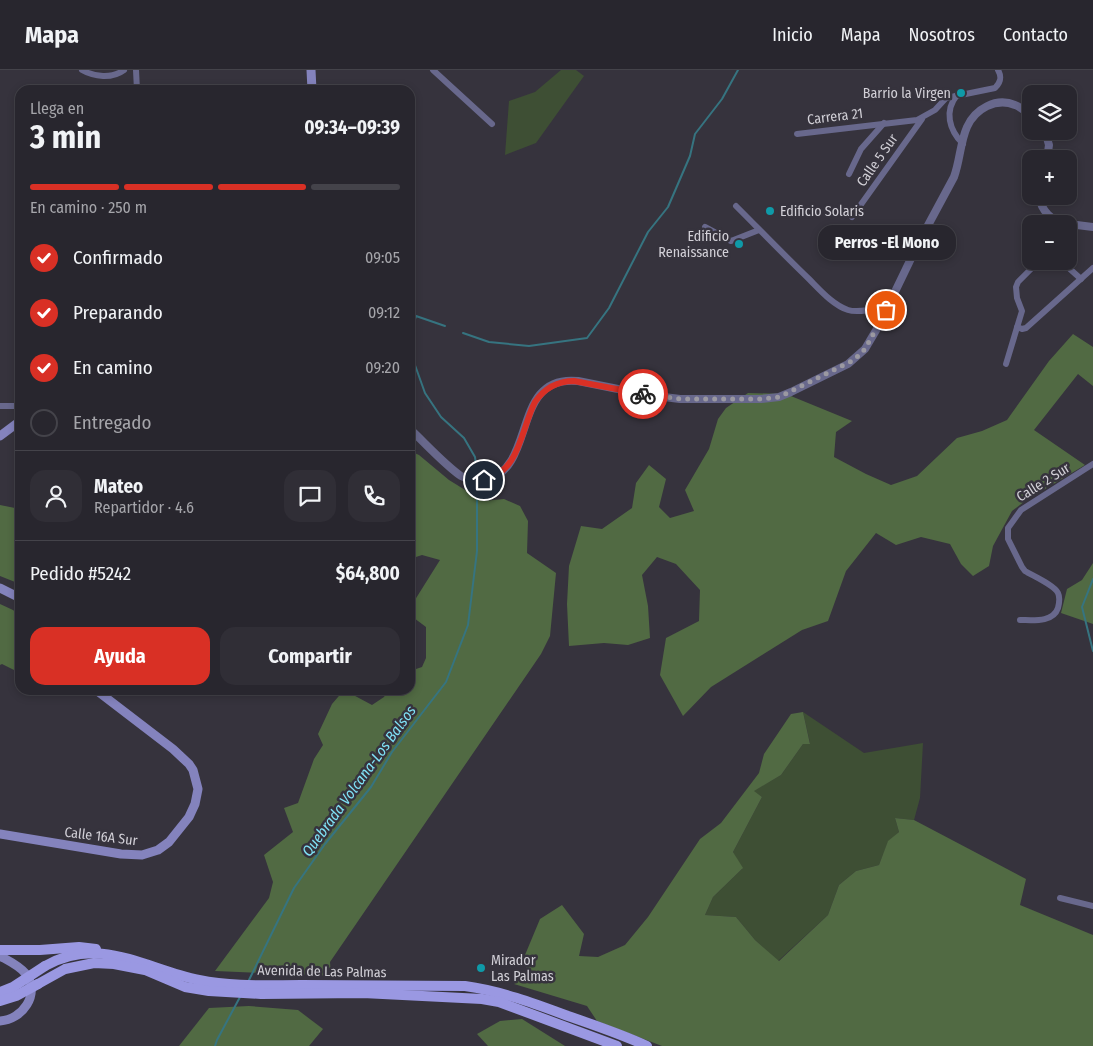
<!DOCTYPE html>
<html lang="es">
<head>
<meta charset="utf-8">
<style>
	:root { --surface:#28262e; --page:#302e36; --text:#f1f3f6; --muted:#a5a5aa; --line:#44434a; --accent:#d93025 }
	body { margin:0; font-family:"Fira Sans Condensed",sans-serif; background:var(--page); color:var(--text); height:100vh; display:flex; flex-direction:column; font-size:19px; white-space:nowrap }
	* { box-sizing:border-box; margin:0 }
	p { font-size:16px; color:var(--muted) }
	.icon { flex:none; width:28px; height:28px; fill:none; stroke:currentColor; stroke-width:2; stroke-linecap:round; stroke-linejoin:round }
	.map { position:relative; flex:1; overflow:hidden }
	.panel { position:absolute; left:15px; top:15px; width:400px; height:610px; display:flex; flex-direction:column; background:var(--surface); border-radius:15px; box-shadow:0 2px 8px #0003,0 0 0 1px var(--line) }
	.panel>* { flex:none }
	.fabs { position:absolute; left:1022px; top:15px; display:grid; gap:10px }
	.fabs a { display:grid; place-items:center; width:55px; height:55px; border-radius:10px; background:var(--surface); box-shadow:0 2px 8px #0003,0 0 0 1px var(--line); font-size:25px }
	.pin { position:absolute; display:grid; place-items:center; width:42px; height:42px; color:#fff; margin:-21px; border:2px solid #fff; border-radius:50%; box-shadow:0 1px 5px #0007 }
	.courier { position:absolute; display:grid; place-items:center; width:50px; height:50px; margin:-25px; border:4px solid #d93025; border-radius:50%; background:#fff; color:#222; box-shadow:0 1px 6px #0007 }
	.bubble { position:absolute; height:35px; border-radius:15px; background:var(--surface); box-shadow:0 2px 8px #0003,0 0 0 1px var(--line); font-size:16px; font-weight:700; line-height:35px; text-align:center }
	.headline em { font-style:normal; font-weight:700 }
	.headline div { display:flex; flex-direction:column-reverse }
	.headline { display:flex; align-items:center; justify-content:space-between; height:85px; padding:0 15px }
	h1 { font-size:32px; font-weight:700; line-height:38px }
	.bar { display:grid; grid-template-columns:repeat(4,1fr); gap:8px 5px; align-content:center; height:60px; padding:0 15px }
	.bar i { height:6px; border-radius:4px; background:var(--line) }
	.bar .active { background:var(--accent) }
	.bar p { grid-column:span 4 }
	.line { display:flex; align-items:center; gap:12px; padding:0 15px; border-top:1px solid var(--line) }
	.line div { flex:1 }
	.round { display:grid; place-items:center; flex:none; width:52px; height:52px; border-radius:15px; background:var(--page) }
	ol { padding:0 15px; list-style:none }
	li { display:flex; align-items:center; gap:15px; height:55px }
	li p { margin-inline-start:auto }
	li .icon { padding:5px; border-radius:50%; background:var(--accent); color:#fff; stroke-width:4 }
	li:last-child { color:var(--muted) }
	li i { width:28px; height:28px; border:2px solid var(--line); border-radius:50% }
	.action { display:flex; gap:10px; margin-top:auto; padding:10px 15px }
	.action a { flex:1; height:58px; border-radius:15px; background:var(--accent); color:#fff; font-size:20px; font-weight:700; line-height:58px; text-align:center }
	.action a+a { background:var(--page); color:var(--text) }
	header { display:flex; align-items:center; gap:30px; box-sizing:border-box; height:70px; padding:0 25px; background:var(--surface); border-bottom:1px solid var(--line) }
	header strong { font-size:24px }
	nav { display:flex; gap:28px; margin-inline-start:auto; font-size:18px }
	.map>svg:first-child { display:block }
	.green { fill:#3e4f34 }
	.forest { fill:#516a43 }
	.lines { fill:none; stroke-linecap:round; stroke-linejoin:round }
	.stream { stroke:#367480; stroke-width:2 }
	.minor { stroke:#68688c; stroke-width:6 }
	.tertiary { stroke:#68688c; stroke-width:8 }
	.secondary { stroke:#8483bd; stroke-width:9 }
	.primary { stroke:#9a98e2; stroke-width:10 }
	.primary-bridge { stroke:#9a98e2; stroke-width:10 }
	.done { stroke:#9b99a1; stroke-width:5; stroke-dasharray:0 9 }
	.route { stroke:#d93025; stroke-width:6 }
	.culture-dot { fill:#0f9aa8; stroke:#36333d; stroke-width:2 }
	.labels { text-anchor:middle; stroke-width:5; stroke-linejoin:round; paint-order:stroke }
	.poi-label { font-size:14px; fill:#d2d0d7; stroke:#36333d; text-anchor:end }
	.street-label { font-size:14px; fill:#d2d0d7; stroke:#36333d }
	.water-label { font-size:15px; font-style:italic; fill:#80e2f6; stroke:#36333d }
</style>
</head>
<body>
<header>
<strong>Mapa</strong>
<nav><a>Inicio</a><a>Mapa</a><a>Nosotros</a><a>Contacto</a></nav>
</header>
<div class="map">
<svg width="1093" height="976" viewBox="0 0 1093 976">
	<rect width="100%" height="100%" fill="#36333d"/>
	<g class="green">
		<polygon points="561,0 576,0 584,6 536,73 505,85 509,31 535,22"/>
		<polygon points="803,642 864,683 923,673 920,728 914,750 895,748 899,762 888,772 879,795 856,801 839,815 828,845 778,891 755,870 736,847 705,845 713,827 742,799 733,782 762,727 753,721 781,705 803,674 810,673"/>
	</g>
	<g class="forest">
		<polygon points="1073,264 1093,277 1093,316 1078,304 1034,360 1085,395 1025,431 1012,441 993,476 989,496 973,506 961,494 950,474 921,467 896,475 876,463 846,501 828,551 802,560 711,617 683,646 660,605 666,568 699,551 700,520 676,494 657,487 642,505 648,536 650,568 628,575 604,573 569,576 567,534 569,496 581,456 602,459 632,438 636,413 649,395 666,409 659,437 670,448 694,441 685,420 709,379 718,349 726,338 748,323 786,324 852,351 836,362 834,387 866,404 891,415 917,406 957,368 982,361 1007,350 1049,291"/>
		<polygon points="410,381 419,385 449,410 483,431 504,429 520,436 528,451 527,483 556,503 550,566 541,584 330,892 331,906 215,901 269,828 273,812 264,785 293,762 284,738 298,733 314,689 323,675 318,664 332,634 344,620 372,635 384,627 388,620 410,620 410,601 422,597 426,588 426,557 414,548 413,533 440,490 422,485 410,489"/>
		<polygon points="0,435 20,439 20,514 0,506"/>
		<polygon points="1093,493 1093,554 1061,543 1067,519 1082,510"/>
		<polygon points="0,534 13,540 20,546 20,603 2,594 0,595"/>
		<polygon points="803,642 810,674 803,674 781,705 754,721 762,727 733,782 743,798 713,827 705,845 736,847 755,870 779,891 828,845 839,815 856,801 879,795 888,771 899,762 895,748 914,750 1026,809 1020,835 1093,865 1093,976 662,976 597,951 587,936 514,914 527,904 525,885 540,849 562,835 584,864 579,886 598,887 625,875 648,847 700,769 721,753 759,703 764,684 791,644"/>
		<polygon points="249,936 298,940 323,959 309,976 179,976 209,938"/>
		<polygon points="522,949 565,976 488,976 477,964 500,951"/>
	</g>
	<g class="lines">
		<g class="stream">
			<polyline points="445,256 416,246 411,263 411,284 425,323 441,347 464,368 475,387 477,402"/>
			<polyline points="463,263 489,272 529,276 587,268 609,238 648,162 668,137 690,86 695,64 722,29 738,0"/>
			<polyline points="1093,509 1082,537 1093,581"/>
			<polyline points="248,912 294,818 325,774 371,717 392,682 446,612 468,555 477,481 477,416"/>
			<polyline points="215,976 217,970 240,927"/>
		</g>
		<g class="minor">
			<path d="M82,0C94,7 112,9 124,0"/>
			<polyline points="136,0 137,20"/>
			<polyline points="433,0 492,54"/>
			<path d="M957,25C944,41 949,60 963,74"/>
			<path d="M797,64L917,50L935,40L946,28L995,18C1001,12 1002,7 998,0"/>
			<polyline points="849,104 861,79 884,53"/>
			<path d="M736,136C760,160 784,185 809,209C820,220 833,235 848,240C860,244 873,237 886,240"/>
			<polyline points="852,147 922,49"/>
			<polyline points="705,157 731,171 759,160"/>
			<polyline points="1061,191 1081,209"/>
			<polyline points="1017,257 1022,259 1026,258 1093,198"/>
			<polyline points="1006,294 1022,241 1017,228 1016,217 1018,212 1039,191"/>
			<polyline points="0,336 20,336"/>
			<path d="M1020,550C1032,550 1053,553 1058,538C1059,534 1060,527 1058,523C1054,515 1033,506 1025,501L1022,497L1008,469V458L1021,440L1093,394"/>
			<polyline points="1060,828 1093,836"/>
		</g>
		<g class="tertiary">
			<polyline points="1045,61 1049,75 1047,89"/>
			<path d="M1039,126C1041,141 1052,151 1066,154"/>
			<polyline points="1069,154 1093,157"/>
			<path d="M410,359C425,373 445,395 461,406C469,410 478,412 487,410C537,396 511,304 578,311L648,325L680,329H761L779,327L791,322L848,294L865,279L878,257L919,172L954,107C960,91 960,73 967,57C975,39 996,27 1015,35C1021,37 1026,42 1031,46"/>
		</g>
		<g class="secondary">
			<polyline points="311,0 312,20"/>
			<polyline points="0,366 20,351"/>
			<polyline points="0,518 20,528"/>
			<polyline points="0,764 121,784 142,785 158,780 169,772 189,747 195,734 198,719 193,700 189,694 173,679 96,620"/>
			<path d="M0,886C9,891 20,896 26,904C41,924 22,950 0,951"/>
		</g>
		<g class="primary">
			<polyline points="0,880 40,880 79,877 96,879"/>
			<path d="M45,896C100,865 145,899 199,910C232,917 267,915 301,915C355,915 410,916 465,916C501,921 533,933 568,946C594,955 621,964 647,976"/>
			<polyline points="38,914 65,899 94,893 114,894 145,900 185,917 209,921 261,924 363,923 482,929 499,932 617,976"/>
		</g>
		<g class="primary-bridge">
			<polyline points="0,922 13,917 45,896"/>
			<polyline points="0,931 16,926 38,914"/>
		</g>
	</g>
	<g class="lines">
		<polyline class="done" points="643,324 680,329 761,329 779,327 854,290 865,279 870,270 886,240"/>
		<path class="route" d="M484,410C520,402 521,359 535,332C544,319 557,311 574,311L643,324"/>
	</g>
	<g class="culture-dot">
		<circle cx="961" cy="23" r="5"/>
		<circle cx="770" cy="141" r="5"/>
		<circle cx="739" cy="174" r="5"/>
		<circle cx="481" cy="898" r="5"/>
	</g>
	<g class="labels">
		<g class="poi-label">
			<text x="951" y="28">Barrio la Virgen</text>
			<text x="780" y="146" text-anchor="start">Edificio Solaris</text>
			<text x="729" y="171">Edificio<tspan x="729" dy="16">Renaissance</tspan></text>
			<text x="491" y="895" text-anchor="start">Mirador<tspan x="491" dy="16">Las Palmas</tspan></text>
		</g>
		<g class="street-label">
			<text transform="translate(835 46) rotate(-7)" y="5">Carrera 21</text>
			<text transform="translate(877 90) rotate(-55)" y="5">Calle 5 Sur</text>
			<text transform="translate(1043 412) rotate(-32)" y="5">Calle 2 Sur</text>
			<text transform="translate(101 766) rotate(7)" y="5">Calle 16A Sur</text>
			<text transform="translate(322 901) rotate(1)" y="5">Avenida de Las Palmas</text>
		</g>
		<g class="water-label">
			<text transform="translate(359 711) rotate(-54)" y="5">Quebrada Volcana-Los Balsos</text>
		</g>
	</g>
</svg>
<div class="fabs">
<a><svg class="icon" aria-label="layers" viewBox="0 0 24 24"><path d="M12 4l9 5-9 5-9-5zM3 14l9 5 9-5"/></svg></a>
<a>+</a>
<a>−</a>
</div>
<div class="pin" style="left:886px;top:240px;background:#ea580c"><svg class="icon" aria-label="bag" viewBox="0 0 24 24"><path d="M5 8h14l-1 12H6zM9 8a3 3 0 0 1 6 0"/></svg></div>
<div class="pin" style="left:484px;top:410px;background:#1f2937"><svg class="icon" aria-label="home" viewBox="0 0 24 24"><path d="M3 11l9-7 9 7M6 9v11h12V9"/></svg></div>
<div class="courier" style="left:643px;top:324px"><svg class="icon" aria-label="bike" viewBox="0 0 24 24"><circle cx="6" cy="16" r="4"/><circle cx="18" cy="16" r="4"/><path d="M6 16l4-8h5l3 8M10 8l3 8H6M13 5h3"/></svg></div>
<div class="bubble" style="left:818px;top:155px;width:138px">Perros -El Mono</div>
<section class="panel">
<div class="headline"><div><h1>3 min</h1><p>Llega en</p></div><em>09:34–09:39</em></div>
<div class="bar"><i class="active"></i><i class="active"></i><i class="active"></i><i></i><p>En camino · 250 m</p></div>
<ol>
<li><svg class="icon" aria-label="check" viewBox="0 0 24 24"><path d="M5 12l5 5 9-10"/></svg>Confirmado<p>09:05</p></li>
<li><svg class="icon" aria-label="check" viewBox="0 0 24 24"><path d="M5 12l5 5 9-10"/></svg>Preparando<p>09:12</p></li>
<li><svg class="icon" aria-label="check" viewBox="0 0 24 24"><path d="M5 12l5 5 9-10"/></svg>En camino<p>09:20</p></li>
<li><i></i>Entregado</li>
</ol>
<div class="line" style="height:90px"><a class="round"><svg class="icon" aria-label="person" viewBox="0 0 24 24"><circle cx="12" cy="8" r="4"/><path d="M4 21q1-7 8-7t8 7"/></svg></a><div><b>Mateo</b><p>Repartidor · 4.6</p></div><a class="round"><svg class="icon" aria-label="chat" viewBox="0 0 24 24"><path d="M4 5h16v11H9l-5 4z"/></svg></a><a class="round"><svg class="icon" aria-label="phone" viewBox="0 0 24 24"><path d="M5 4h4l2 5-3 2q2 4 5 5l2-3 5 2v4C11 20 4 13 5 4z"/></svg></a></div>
<div class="line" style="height:65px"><div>Pedido #5242</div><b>$64,800</b></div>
<div class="action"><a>Ayuda</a><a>Compartir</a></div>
</section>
</div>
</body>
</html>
